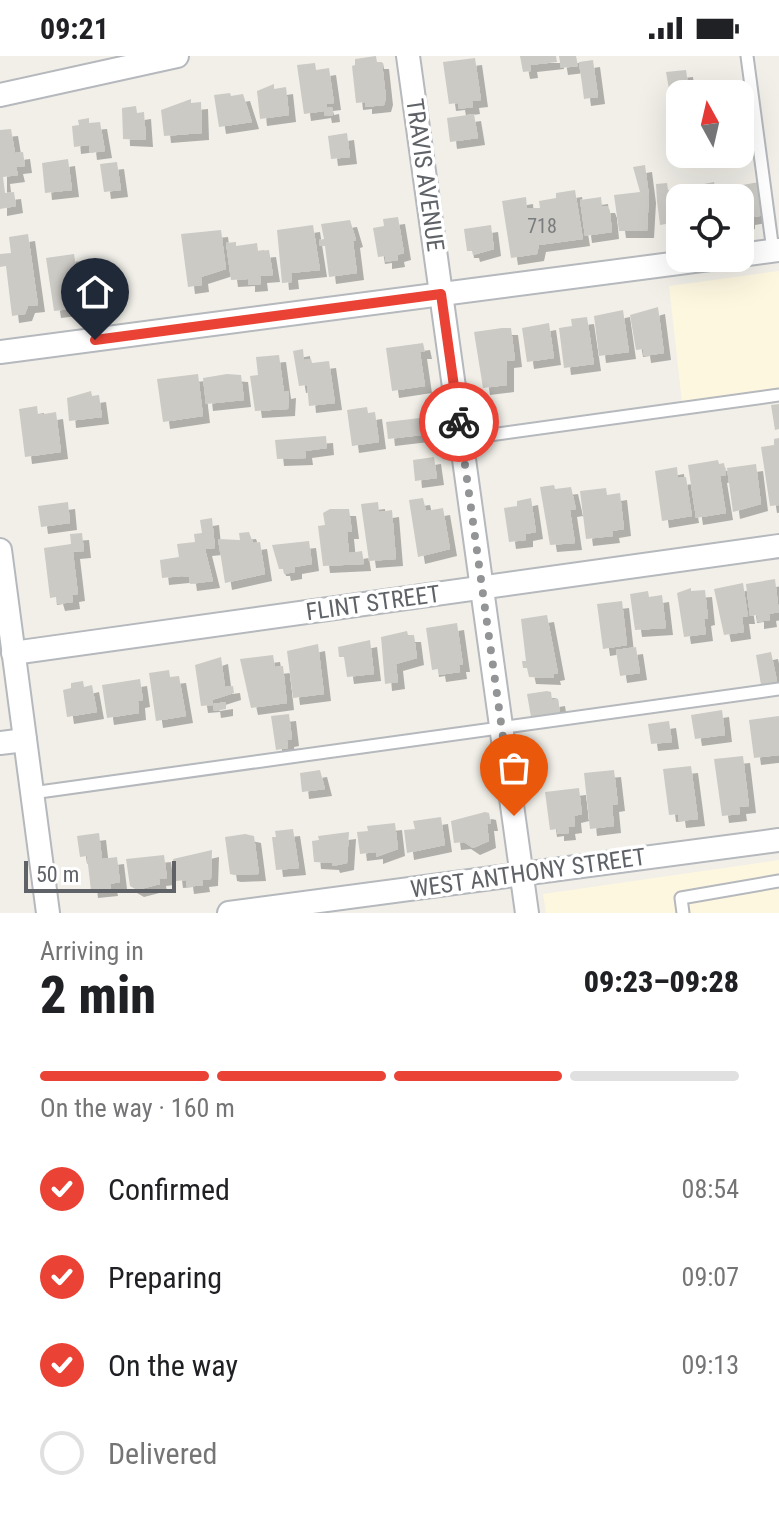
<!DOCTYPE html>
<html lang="en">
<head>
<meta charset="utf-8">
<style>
	:root { --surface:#fff; --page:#f6f6f6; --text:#202124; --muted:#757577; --line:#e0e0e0; --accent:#ea4335 }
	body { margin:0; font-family:"Roboto Condensed",sans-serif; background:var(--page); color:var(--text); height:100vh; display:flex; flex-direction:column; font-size:30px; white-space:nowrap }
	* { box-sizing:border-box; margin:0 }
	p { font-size:26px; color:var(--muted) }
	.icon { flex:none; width:44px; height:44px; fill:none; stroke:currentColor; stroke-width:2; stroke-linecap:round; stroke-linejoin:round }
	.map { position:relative; height:857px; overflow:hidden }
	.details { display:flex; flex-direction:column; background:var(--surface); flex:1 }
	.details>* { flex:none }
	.needle { width:52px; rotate:352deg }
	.buttons { position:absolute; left:666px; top:24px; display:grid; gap:16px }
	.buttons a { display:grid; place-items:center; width:88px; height:88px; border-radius:16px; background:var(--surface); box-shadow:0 8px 32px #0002; font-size:40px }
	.scale { position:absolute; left:24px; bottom:20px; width:152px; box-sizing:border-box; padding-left:8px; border:4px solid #5f6368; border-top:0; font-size:22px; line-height:28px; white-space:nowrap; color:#5f6368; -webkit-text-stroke:6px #fff; paint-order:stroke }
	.pin { position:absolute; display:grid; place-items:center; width:68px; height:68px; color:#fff; margin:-82px -34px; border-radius:50% 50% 50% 0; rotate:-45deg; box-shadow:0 0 8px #0007 }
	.pin .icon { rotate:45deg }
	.courier { position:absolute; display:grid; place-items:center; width:80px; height:80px; margin:-40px; border:6px solid #ea4335; border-radius:50%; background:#fff; color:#222; box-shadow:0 2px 10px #0007 }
	.summary em { font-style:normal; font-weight:800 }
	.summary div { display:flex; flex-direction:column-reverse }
	.summary { display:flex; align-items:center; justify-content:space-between; height:136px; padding:0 40px }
	h1 { font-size:52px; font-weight:800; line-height:60px }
	.bar { display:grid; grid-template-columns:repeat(4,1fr); gap:12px 8px; align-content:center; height:96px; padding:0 40px }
	.bar i { height:10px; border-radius:6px; background:var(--line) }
	.bar .active { background:var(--accent) }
	.bar p { grid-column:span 4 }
	ol { padding:0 40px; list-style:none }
	li { display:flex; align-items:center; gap:24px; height:88px }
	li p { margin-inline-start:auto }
	li .icon { padding:8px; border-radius:50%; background:var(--accent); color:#fff; stroke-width:4 }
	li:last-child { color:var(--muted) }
	li i { width:44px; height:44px; border:4px solid var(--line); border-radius:50% }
	.status { display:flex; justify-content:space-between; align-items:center; height:56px; padding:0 40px; background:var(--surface); direction:ltr }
	.status svg { height:22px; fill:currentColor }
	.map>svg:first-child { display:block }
	.commercial { fill:#fef7e0 }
	.building { fill:#cccac5; filter:url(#shadow) }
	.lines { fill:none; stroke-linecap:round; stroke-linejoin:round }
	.service-casing { stroke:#b5b8bc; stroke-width:15 }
	.minor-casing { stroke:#b5b8bc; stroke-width:26 }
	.service { stroke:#fff; stroke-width:11 }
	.minor { stroke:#fff; stroke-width:22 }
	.done { stroke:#929495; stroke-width:8; stroke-dasharray:0 14.4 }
	.route { stroke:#ea4335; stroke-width:10 }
	.labels { text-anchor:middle; stroke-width:7; stroke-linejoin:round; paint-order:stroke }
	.number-label { font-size:20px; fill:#7a7d7f }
	.street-label { font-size:24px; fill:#5f6368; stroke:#fff }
</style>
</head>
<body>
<div class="status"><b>09:21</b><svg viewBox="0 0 49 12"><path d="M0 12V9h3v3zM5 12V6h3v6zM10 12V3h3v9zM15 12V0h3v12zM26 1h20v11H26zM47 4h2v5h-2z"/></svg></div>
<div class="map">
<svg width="779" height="857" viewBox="0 0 779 857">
	<defs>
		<filter id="shadow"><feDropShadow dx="7" dy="7" stdDeviation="0" flood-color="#0004"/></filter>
	</defs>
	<rect width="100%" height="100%" fill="#f1efe8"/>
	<g class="commercial">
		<polygon points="779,215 779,333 682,346 669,230"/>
		<polygon points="779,804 779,857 546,857 543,838"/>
	</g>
	<g class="building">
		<polygon points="376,0 377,6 382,6 386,42 384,49 365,51 365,46 356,47 352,10 355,9 355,3"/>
		<polygon points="520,0 556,0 557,6 530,9 531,15 523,16"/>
		<polygon points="559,0 576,0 578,10 561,12"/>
		<polygon points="475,2 481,44 472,45 473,51 459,53 458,47 449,48 443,6"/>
		<polygon points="593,4 598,41 584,43 579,6"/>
		<polygon points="315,7 316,14 329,12 334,47 326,48 327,52 332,51 333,59 325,60 324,55 304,58 297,9"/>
		<polygon points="686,14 689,36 670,39 666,16"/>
		<polygon points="274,28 274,33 286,31 289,59 260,63 257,35"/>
		<polygon points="230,37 231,40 243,38 252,66 219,71 214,39"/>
		<polygon points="191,43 191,47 201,46 202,77 164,80 161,54"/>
		<polygon points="136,50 137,57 144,56 146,84 123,83 122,52"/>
		<polygon points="474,58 478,82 450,86 447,62"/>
		<polygon points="89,62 89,67 100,66 105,95 90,97 89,89 74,91 72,70 79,69 78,64"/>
		<polygon points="11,73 15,97 23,96 25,110 16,111 18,119 3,121 5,137 14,136 16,150 0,153 0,74"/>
		<polygon points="347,77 350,101 331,103 328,80"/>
		<polygon points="68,103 72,134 45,137 42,107"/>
		<polygon points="117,106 121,134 104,136 100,108"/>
		<polygon points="645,109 649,140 647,175 619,175 614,139 640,136 633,111"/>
		<polygon points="714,126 717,142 691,142 689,131"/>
		<polygon points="759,126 765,159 748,162 748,166 740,168 740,142 728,142 726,132"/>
		<polygon points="667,127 668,134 677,133 680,143 679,172 667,174 666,168 660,169 657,145 656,128"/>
		<polygon points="575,134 583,183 539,189 537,198 511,202 502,145 526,141 527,152 540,152 539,145 556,142 556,137"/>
		<polygon points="601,141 602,150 608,150 610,155 612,176 585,180 580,144"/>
		<polygon points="398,161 404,197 397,199 398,204 385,206 385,200 378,201 373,172 384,170 383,163"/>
		<polygon points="350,164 356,184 353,185 357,217 329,221 325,190 320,190 319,184 324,183 321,168"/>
		<polygon points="313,169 320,214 291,217 292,226 282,227 277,174"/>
		<polygon points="491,169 494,193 473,199 472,195 467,195 464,173"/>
		<polygon points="221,174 226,213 201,221 202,229 188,231 181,178"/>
		<polygon points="28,178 38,249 28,250 25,258 12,260 6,210 0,211 0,198 11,197 9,181"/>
		<polygon points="236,186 236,190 257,187 258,195 269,194 273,219 260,220 261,228 248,229 248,223 231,224 226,187"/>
		<polygon points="74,198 81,244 69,245 70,253 54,255 46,202"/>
		<polygon points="658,251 664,297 644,300 643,293 636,294 630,259"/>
		<polygon points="623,254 629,296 599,300 594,260"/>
		<polygon points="587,261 594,308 564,312 559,272 572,270 571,263"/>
		<polygon points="549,267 554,302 527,306 522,272"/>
		<polygon points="502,272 511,272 515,304 507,305 507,329 483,332 474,276"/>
		<polygon points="423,287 425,296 420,296 425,330 392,335 386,292"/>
		<polygon points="303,293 304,304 311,303 312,307 329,305 335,347 309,350 307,329 299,330 293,295"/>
		<polygon points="279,299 284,336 289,335 288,353 255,355 250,320 258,319 256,301"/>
		<polygon points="198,318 203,360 163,366 157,323"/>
		<polygon points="227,318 241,319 244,344 206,348 203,322"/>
		<polygon points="91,335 92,340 99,339 102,361 69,365 67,342"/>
		<polygon points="779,348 779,373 775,374 771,349"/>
		<polygon points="37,350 38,359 56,356 61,396 25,401 19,353"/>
		<polygon points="367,351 368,357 375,356 379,386 352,390 347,354"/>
		<polygon points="420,362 422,379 388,383 386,366"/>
		<polygon points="326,380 327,392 305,395 306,402 277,403 275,384"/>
		<polygon points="779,382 779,449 770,450 761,391 774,389 774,383"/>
		<polygon points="434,401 437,422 415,425 413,404"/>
		<polygon points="718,404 719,408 724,407 726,419 720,420 726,457 696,462 688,409"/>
		<polygon points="756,408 761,448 733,456 727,412"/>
		<polygon points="677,411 678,422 686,421 692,460 662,465 655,415"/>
		<polygon points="554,429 555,433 571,431 576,453 570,454 575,487 550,489 540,431"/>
		<polygon points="606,432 607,439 620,437 624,473 612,475 613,480 586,483 580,435"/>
		<polygon points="423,442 426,455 443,452 450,493 418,501 409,444"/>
		<polygon points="531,442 536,476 526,478 526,484 509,486 504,452 517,450 517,445"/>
		<polygon points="68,446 70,467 41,471 38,450"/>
		<polygon points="378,446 379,456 392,454 396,503 369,505 361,448"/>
		<polygon points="330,453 349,453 352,476 347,476 349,497 362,495 364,508 323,510 318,470 325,469 323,457"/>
		<polygon points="212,462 215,492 205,493 213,525 190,528 189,521 182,520 162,522 160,504 179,501 177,488 195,486 194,478 202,477 200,464"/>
		<polygon points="249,476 253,487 260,486 265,518 225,527 218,483 240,484 239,477"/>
		<polygon points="82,477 84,495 73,496 78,538 72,539 73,546 58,548 56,541 50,542 44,492 71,488 70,478"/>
		<polygon points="309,485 312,508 295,511 295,516 284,518 283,513 279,513 272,489"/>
		<polygon points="775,523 779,556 769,558 770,564 757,566 757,559 750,560 746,528"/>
		<polygon points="743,527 748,561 742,561 744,576 724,579 714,533"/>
		<polygon points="691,532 691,535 705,534 708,562 704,563 706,578 684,581 677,537"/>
		<polygon points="648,535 649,541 662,539 666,572 635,574 630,538"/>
		<polygon points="622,545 627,589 603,593 597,548"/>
		<polygon points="547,559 558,617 553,618 554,622 529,621 527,612 523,612 522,605 526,605 521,563"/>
		<polygon points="457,567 463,609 459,609 460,616 439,619 438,613 432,614 426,572"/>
		<polygon points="407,575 408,579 414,579 417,602 396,608 398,626 385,628 381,581"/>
		<polygon points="370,584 374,618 347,621 344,601 339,601 338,591"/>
		<polygon points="318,588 324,638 293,642 287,595"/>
		<polygon points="636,591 640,617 620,620 616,594"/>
		<polygon points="771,596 777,625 761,629 756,599"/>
		<polygon points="273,599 275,611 283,610 287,647 251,652 240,603"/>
		<polygon points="221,601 225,631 233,630 234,637 212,644 213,649 201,650 195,609"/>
		<polygon points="169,614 170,621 179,620 186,660 156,665 149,617"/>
		<polygon points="140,623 143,644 138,645 139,657 107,662 102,629"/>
		<polygon points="83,625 84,631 92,629 97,656 67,661 63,634 71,632 71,627"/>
		<polygon points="547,635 551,636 552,644 558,643 560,656 531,661 527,638"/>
		<polygon points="226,646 226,653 214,655 213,648"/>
		<polygon points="722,654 725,679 695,683 691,659"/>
		<polygon points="289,658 292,683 287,684 288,692 276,694 271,660"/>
		<polygon points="779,660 779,699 754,702 749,664"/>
		<polygon points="669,665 672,686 651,688 648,668"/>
		<polygon points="743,700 749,750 739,751 740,758 722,760 714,703"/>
		<polygon points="691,710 698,763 679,765 678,758 669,759 663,713"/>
		<polygon points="320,714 325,733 302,736 300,717"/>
		<polygon points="614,714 618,748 612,749 614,770 590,773 584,717"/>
		<polygon points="579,732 582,758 574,760 575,770 568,771 569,777 557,778 557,773 550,774 545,736"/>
		<polygon points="485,756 489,757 491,768 487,768 489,785 473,792 464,786 454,787 451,765"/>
		<polygon points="441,761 445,789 407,797 404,774 415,773 413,765"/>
		<polygon points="395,767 398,793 376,801 376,796 360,798 357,776 368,775 367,770"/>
		<polygon points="293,773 299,812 276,814 272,781 276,781 275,775"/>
		<polygon points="349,776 347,807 333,810 332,807 314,806 312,785 319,784 318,780"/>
		<polygon points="99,777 102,803 117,801 120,826 110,828 111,833 91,835 87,800 80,801 77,780"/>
		<polygon points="245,778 254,780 259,818 234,819 230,818 225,781"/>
		<polygon points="212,794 211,823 202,824 203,829 187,831 186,824 176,825 173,803"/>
		<polygon points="164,799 167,822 159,823 160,828 137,834 130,830 126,803"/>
	</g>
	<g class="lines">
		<g class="service-casing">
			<g id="service">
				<polyline points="747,0 773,195"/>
				<polyline points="461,383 779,339"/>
				<polyline points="32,737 779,633"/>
				<polyline points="683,857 681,842 779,825"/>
			</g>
		</g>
		<g class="minor-casing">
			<g id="minor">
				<polyline points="408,0 527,857"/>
				<polyline points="0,39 177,0"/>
				<polyline points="740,199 779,194"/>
				<polyline points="0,296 717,202"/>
				<polyline points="0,494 48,857"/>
				<polyline points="13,597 779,490"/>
				<polyline points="0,687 25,684"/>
				<polyline points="229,857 779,784"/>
			</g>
		</g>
		<use href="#service" class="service"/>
		<use href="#minor" class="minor"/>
	</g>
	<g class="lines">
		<polyline class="done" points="459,366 514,760"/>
		<polyline class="route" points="95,284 441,238 459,366"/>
	</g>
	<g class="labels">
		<g class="number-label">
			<text x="542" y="177">718</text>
		</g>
		<g class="street-label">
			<text transform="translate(425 119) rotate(82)" y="8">TRAVIS AVENUE</text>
			<text transform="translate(373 547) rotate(-8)" y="8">FLINT STREET</text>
			<text transform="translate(528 817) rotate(-8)" y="8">WEST ANTHONY STREET</text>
		</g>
	</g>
</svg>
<div class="buttons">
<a><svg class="needle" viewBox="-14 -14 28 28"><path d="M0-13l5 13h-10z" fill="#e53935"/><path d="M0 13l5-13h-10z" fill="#757577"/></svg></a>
<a><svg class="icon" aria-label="locate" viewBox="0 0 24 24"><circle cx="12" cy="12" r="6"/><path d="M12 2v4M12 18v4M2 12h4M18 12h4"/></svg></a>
</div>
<div class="scale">50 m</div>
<div class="pin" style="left:514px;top:760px;background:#ea580c"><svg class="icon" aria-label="bag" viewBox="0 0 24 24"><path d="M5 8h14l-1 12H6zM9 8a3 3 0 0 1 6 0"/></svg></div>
<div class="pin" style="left:95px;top:284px;background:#1f2937"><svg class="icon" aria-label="home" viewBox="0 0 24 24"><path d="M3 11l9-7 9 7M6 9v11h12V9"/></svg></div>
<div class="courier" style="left:459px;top:366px"><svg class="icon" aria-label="bike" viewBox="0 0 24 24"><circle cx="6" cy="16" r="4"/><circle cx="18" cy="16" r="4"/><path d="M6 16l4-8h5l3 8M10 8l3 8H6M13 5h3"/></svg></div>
</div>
<section class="details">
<div class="summary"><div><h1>2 min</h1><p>Arriving in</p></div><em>09:23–09:28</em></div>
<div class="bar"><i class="active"></i><i class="active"></i><i class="active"></i><i></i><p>On the way · 160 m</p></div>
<ol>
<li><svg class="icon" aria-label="check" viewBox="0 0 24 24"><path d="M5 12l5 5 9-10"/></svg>Confirmed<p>08:54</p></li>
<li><svg class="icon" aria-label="check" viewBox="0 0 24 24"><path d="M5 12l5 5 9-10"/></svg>Preparing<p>09:07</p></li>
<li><svg class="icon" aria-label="check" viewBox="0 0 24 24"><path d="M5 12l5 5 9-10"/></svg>On the way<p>09:13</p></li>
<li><i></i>Delivered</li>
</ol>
</section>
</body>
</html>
